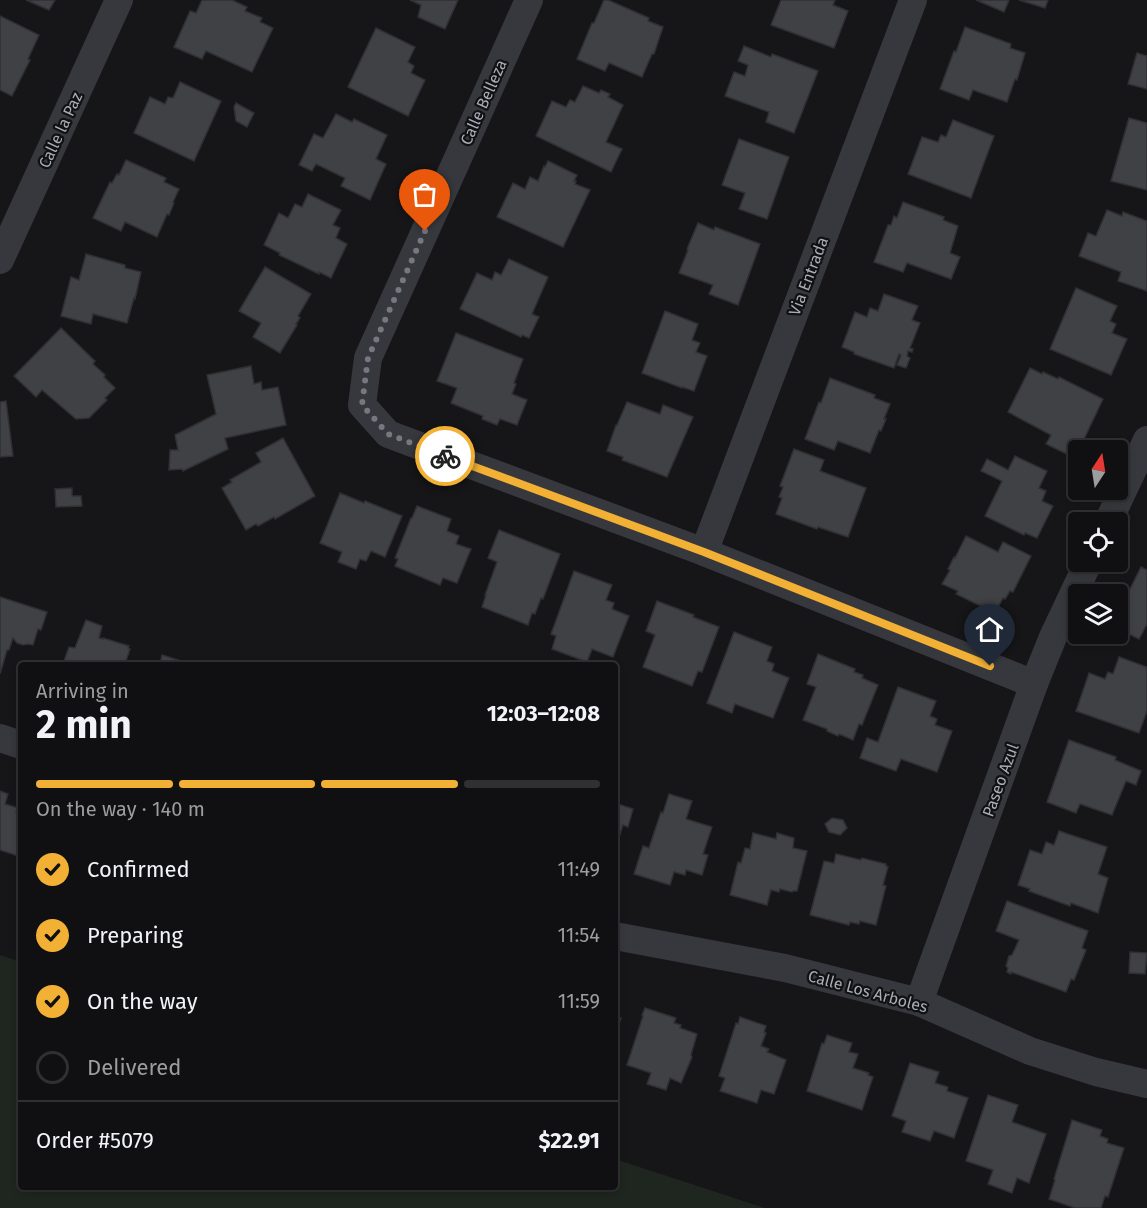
<!DOCTYPE html>
<html lang="en">
<head>
<meta charset="utf-8">
<style>
	:root { --surface:#101012; --page:#1e1e20; --text:#f1f3f6; --muted:#9c9d9f; --line:#303032; --accent:#f2b134 }
	body { margin:0; font-family:"Fira Sans",sans-serif; background:var(--page); color:var(--text); height:100vh; display:flex; flex-direction:column; font-size:22px; white-space:nowrap }
	* { box-sizing:border-box; margin:0 }
	p { font-size:20px; color:var(--muted) }
	.icon { flex:none; width:33px; height:33px; fill:none; stroke:currentColor; stroke-width:2; stroke-linecap:round; stroke-linejoin:round }
	.map { position:relative; flex:1; overflow:hidden }
	.details { position:absolute; left:18px; top:662px; width:600px; height:528px; display:flex; flex-direction:column; background:var(--surface); border-radius:6px; box-shadow:0 3px 9px #0003,0 0 0 2px var(--line) }
	.details>* { flex:none }
	.needle { width:39px; rotate:12deg }
	.buttons { position:absolute; left:1068px; top:440px; display:grid; gap:12px }
	.buttons a { display:grid; place-items:center; width:60px; height:60px; border-radius:6px; background:var(--surface); box-shadow:0 3px 9px #0003,0 0 0 2px var(--line); font-size:30px }
	.pin { position:absolute; display:grid; place-items:center; width:51px; height:51px; color:#fff; margin:-62px -26px; border-radius:50% 50% 50% 0; rotate:-45deg; box-shadow:0 0 6px #0007 }
	.pin .icon { rotate:45deg }
	.courier { position:absolute; display:grid; place-items:center; width:60px; height:60px; margin:-30px; border:4px solid #f2b134; border-radius:50%; background:#fff; color:#222; box-shadow:0 2px 8px #0007 }
	.head em { font-style:normal; font-weight:700 }
	.head div { display:flex; flex-direction:column-reverse }
	.head { display:flex; align-items:center; justify-content:space-between; height:102px; padding:0 18px }
	h1 { font-size:39px; font-weight:700; line-height:45px }
	.bar { display:grid; grid-template-columns:repeat(4,1fr); gap:9px 6px; align-content:center; height:72px; padding:0 18px }
	.bar i { height:8px; border-radius:4px; background:var(--line) }
	.bar .active { background:var(--accent) }
	.bar p { grid-column:span 4 }
	.line { display:flex; align-items:center; gap:15px; padding:0 18px; border-top:2px solid var(--line) }
	.line div { flex:1 }
	ol { padding:0 18px; list-style:none }
	li { display:flex; align-items:center; gap:18px; height:66px }
	li p { margin-inline-start:auto }
	li .icon { padding:6px; border-radius:50%; background:var(--accent); color:#111; stroke-width:4 }
	li:last-child { color:var(--muted) }
	li i { width:33px; height:33px; border:3px solid var(--line); border-radius:50% }
	.map>svg:first-child { display:block }
	.green { fill:#1e261f }
	.building { fill:#404145; stroke:#303034; stroke-width:1.5 }
	.lines { fill:none; stroke-linecap:round; stroke-linejoin:round }
	.street { stroke:#37383d; stroke-width:28 }
	.done { stroke:#757880; stroke-width:6; stroke-dasharray:0 10.8 }
	.route { stroke:#f2b134; stroke-width:8 }
	.labels { text-anchor:middle; stroke-width:4.5; stroke-linejoin:round; paint-order:stroke }
	.street-label { font-size:16px; fill:#a8adb8; stroke:#111113 }
</style>
</head>
<body>
<div class="map">
<svg width="1147" height="1208" viewBox="0 0 1147 1208">
	<rect width="100%" height="100%" fill="#161618"/>
	<polygon class="green" points="0,955 21,962 21,1186 615,1186 615,1159 765,1208 0,1208"/>
	<g class="building">
		<polygon points="26,0 55,0 49,10"/>
		<polygon points="202,0 232,0 247,7 245,11 262,18 260,22 273,28 252,72 206,51 202,59 174,47 190,11 196,13"/>
		<polygon points="410,0 458,0 445,29 418,17 421,5"/>
		<polygon points="604,0 608,0 649,18 648,21 663,27 654,54 652,54 642,77 609,63 605,71 577,59 592,23 594,23"/>
		<polygon points="781,0 835,0 833,5 848,11 834,48 771,25"/>
		<polygon points="976,0 1009,0 1004,12"/>
		<polygon points="1019,0 1048,0 1045,8"/>
		<polygon points="0,16 39,35 28,59 30,60 12,96 0,90"/>
		<polygon points="965,27 1011,44 1010,48 1025,53 1017,80 1015,79 1007,102 973,90 969,100 940,89 954,51 956,52"/>
		<polygon points="376,28 415,47 408,62 414,66 411,73 425,80 408,116 348,87"/>
		<polygon points="744,46 771,57 772,54 818,71 794,133 766,122 769,112 725,96 734,72 745,76 748,65 738,61"/>
		<polygon points="1137,53 1147,56 1147,89 1128,84"/>
		<polygon points="180,82 221,101 194,161 134,133 150,97 165,104 168,97 173,98"/>
		<polygon points="583,86 599,93 601,90 610,94 608,97 623,105 606,142 622,149 611,172 536,136 552,101 566,107 570,100 575,102"/>
		<polygon points="236,103 254,113 247,127 236,121 234,107"/>
		<polygon points="336,114 352,122 354,119 387,135 376,159 386,164 370,200 341,186 345,178 316,164 312,171 299,165 314,134 323,138"/>
		<polygon points="1129,118 1147,123 1147,190 1111,181"/>
		<polygon points="953,120 994,136 971,198 908,174 922,137 938,142 941,135 946,137"/>
		<polygon points="739,139 789,157 767,219 739,209 745,193 722,185"/>
		<polygon points="126,160 166,178 164,182 179,189 173,202 174,203 169,215 167,214 157,237 125,222 121,231 93,218 110,182 112,183 117,174 119,175"/>
		<polygon points="548,161 577,175 574,181 576,181 575,184 590,190 563,247 497,217 513,183 525,189 530,177 538,181 544,166 545,167"/>
		<polygon points="308,194 341,210 333,225 340,228 336,238 347,244 331,278 319,272 319,274 279,255 280,253 264,245 279,213 288,218 295,204 302,207"/>
		<polygon points="903,202 944,217 943,220 958,226 950,253 960,257 951,279 907,263 903,272 874,262 888,225 891,225 894,216 897,218"/>
		<polygon points="1107,210 1122,216 1123,212 1147,221 1147,291 1118,281 1121,272 1079,256 1088,233 1096,236"/>
		<polygon points="698,223 714,230 715,227 760,244 738,305 709,294 713,285 679,273 688,250 687,249"/>
		<polygon points="86,254 125,265 125,268 141,272 135,299 134,298 127,323 93,314 91,324 61,316 71,277 79,280"/>
		<polygon points="509,259 548,277 532,314 539,317 529,338 522,335 521,337 460,309 477,273 492,280 495,272 501,275"/>
		<polygon points="265,267 311,294 298,316 300,318 296,324 297,325 280,353 253,337 261,323 239,311"/>
		<polygon points="1076,288 1117,306 1110,321 1116,324 1112,333 1127,339 1111,375 1050,349"/>
		<polygon points="884,294 918,306 912,320 920,323 910,348 913,349 912,352 908,351 907,356 910,358 906,368 897,365 901,355 899,354 894,368 854,354 854,352 842,347 855,312 867,317 870,308 878,311"/>
		<polygon points="665,311 698,324 692,340 700,343 696,352 707,356 694,391 682,387 682,388 642,373"/>
		<polygon points="61,328 95,361 93,364 105,375 104,377 115,388 105,398 107,400 89,418 76,419 42,390 36,397 14,376"/>
		<polygon points="456,333 523,359 514,383 516,384 512,394 527,400 517,425 500,419 497,425 482,419 483,416 451,403 457,388 437,381"/>
		<polygon points="251,366 254,384 261,382 262,390 278,387 286,425 225,438 228,449 183,471 182,469 169,470 170,450 178,450 175,435 216,414 207,375"/>
		<polygon points="1030,368 1042,374 1043,372 1058,379 1059,377 1103,399 1075,458 1046,444 1051,435 1008,412"/>
		<polygon points="830,378 875,395 874,398 890,404 884,419 886,419 881,431 879,430 870,453 838,441 834,450 805,439 819,402 821,403"/>
		<polygon points="6,401 13,456 0,457 0,402"/>
		<polygon points="627,402 660,414 663,405 693,417 667,477 622,460 623,457 607,451 616,425 617,425"/>
		<polygon points="283,438 315,496 275,519 274,517 258,526 256,524 246,530 222,488 232,482 230,480 261,462 256,453"/>
		<polygon points="794,449 824,460 820,471 866,488 848,537 818,527 817,529 776,514 782,498 779,497 783,487 780,486"/>
		<polygon points="1015,456 1047,471 1039,488 1046,491 1042,501 1053,506 1037,538 1025,533 1024,535 985,516 1002,481 981,471 987,459 1008,470"/>
		<polygon points="72,488 72,496 81,496 82,506 56,507 55,489"/>
		<polygon points="340,493 364,503 365,501 402,516 385,557 371,551 366,561 360,559 356,569 338,562 342,552 320,543"/>
		<polygon points="417,506 451,519 447,531 459,536 456,544 471,549 457,583 443,578 440,585 395,566 398,559 395,558 411,518 412,518"/>
		<polygon points="499,530 560,554 543,599 541,598 535,614 532,613 528,625 482,607 486,595 485,595 497,562 488,558"/>
		<polygon points="966,536 998,552 1003,542 1031,556 1013,592 1010,591 1005,599 1003,598 995,613 956,594 958,591 942,584 950,570 948,569 954,557 955,558"/>
		<polygon points="1141,567 1147,570 1147,624 1139,639 1118,629 1118,610 1128,590 1129,591"/>
		<polygon points="574,571 612,585 606,600 614,603 612,609 629,616 613,657 592,649 587,662 552,649 556,636 551,634"/>
		<polygon points="0,597 47,612 41,630 38,629 33,645 28,644 23,645 17,643 13,638 9,650 7,650 0,674"/>
		<polygon points="657,601 694,615 693,617 719,627 702,672 698,671 692,686 643,667 655,635 646,631"/>
		<polygon points="86,620 102,626 99,638 103,639 103,638 129,646 128,648 130,649 125,664 58,664 59,662 63,664 69,647 75,648"/>
		<polygon points="734,632 772,647 767,661 774,664 772,671 789,678 773,718 735,704 732,713 707,703"/>
		<polygon points="818,654 855,669 854,672 863,675 862,678 878,685 862,725 859,724 853,740 839,734 838,736 827,731 827,729 803,720 816,687 807,684"/>
		<polygon points="162,655 191,664 160,664"/>
		<polygon points="1119,657 1147,667 1147,711 1139,733 1076,711 1089,673 1105,679 1108,672 1113,674"/>
		<polygon points="898,687 936,701 930,716 937,719 935,725 952,731 937,772 901,759 896,771 860,758 867,738 878,742"/>
		<polygon points="1069,740 1116,757 1115,760 1141,771 1136,785 1126,781 1112,815 1080,804 1076,813 1047,802"/>
		<polygon points="0,791 8,794 5,804 18,808 16,812 21,813 21,857 0,850"/>
		<polygon points="669,794 692,801 686,819 712,827 703,854 708,855 702,875 686,870 685,875 674,872 670,885 634,874 643,846 649,848 661,812 663,813"/>
		<polygon points="615,803 633,809 628,827 623,825 618,841 615,840"/>
		<polygon points="832,818 843,820 847,828 840,835 829,832 825,824"/>
		<polygon points="1059,831 1107,847 1098,874 1108,878 1098,913 1071,903 1070,906 1029,891 1030,889 1018,885 1030,850 1042,854 1046,842 1054,845"/>
		<polygon points="753,833 776,839 777,833 794,838 793,848 807,851 797,891 793,891 792,892 780,889 779,892 771,890 767,905 730,895 738,862 741,863 745,848 750,849"/>
		<polygon points="836,854 861,860 862,858 886,864 886,866 888,867 883,885 886,886 876,925 860,921 859,924 850,922 849,925 810,915 824,861 834,863"/>
		<polygon points="1007,901 1088,931 1082,948 1086,950 1074,980 1071,979 1066,992 1011,972 1011,974 1007,972 1008,968 1006,966 1009,956 1012,955 1019,940 996,931"/>
		<polygon points="1130,952 1147,953 1145,974 1129,973"/>
		<polygon points="645,1008 676,1018 674,1023 681,1025 680,1028 697,1034 691,1055 692,1057 681,1083 670,1078 666,1090 647,1084 651,1073 627,1065 643,1016 642,1015"/>
		<polygon points="615,1016 621,1018 615,1036"/>
		<polygon points="740,1017 766,1026 764,1032 766,1033 761,1046 769,1049 767,1052 786,1060 774,1094 761,1090 757,1103 720,1091 725,1078 719,1076 736,1023 738,1024"/>
		<polygon points="827,1035 852,1043 849,1052 858,1054 853,1068 869,1073 868,1075 873,1077 862,1110 807,1091 822,1043 824,1044"/>
		<polygon points="910,1063 939,1072 935,1083 948,1087 947,1091 968,1098 954,1138 934,1131 930,1141 902,1132 906,1121 892,1116"/>
		<polygon points="988,1095 1018,1105 1012,1122 1046,1134 1029,1183 1017,1178 1012,1193 988,1184 993,1170 966,1161"/>
		<polygon points="1072,1120 1102,1130 1100,1136 1108,1139 1107,1143 1124,1148 1108,1197 1105,1196 1101,1208 1075,1208 1049,1199 1055,1180 1054,1179"/>
	</g>
	<g class="lines">
		<g class="street">
			<polyline points="529,0 368,358 362,405 388,434 704,552 1034,684"/>
			<polyline points="0,260 119,0"/>
			<polyline points="1108,522 1147,440"/>
			<polyline points="704,552 913,0"/>
			<polyline points="0,738 21,745"/>
			<polyline points="615,936 785,968 919,1002 1030,1051 1096,1072 1147,1084"/>
			<polyline points="919,1002 1034,684 1053,637 1089,561"/>
		</g>
	</g>
	<g class="lines">
		<polyline class="done" points="425,231 368,358 362,405 388,434 445,456"/>
		<polyline class="route" points="445,456 704,552 990,666"/>
	</g>
	<g class="labels">
		<g class="street-label">
			<text transform="translate(483 102) rotate(-66)" y="6">Calle Belleza</text>
			<text transform="translate(60 130) rotate(-65)" y="6">Calle la Paz</text>
			<text transform="translate(808 276) rotate(-69)" y="6">Via Entrada</text>
			<text transform="translate(1000 780) rotate(-70)" y="6">Paseo Azul</text>
			<text transform="translate(868 991) rotate(15)" y="6">Calle Los Arboles</text>
		</g>
	</g>
</svg>
<div class="buttons">
<a><svg class="needle" viewBox="-14 -14 28 28"><path d="M0-13l5 13h-10z" fill="#e53935"/><path d="M0 13l5-13h-10z" fill="#9c9d9f"/></svg></a>
<a><svg class="icon" aria-label="locate" viewBox="0 0 24 24"><circle cx="12" cy="12" r="6"/><path d="M12 2v4M12 18v4M2 12h4M18 12h4"/></svg></a>
<a><svg class="icon" aria-label="layers" viewBox="0 0 24 24"><path d="M12 4l9 5-9 5-9-5zM3 14l9 5 9-5"/></svg></a>
</div>
<div class="pin" style="left:425px;top:231px;background:#ea580c"><svg class="icon" aria-label="bag" viewBox="0 0 24 24"><path d="M5 8h14l-1 12H6zM9 8a3 3 0 0 1 6 0"/></svg></div>
<div class="pin" style="left:990px;top:666px;background:#1f2937"><svg class="icon" aria-label="home" viewBox="0 0 24 24"><path d="M3 11l9-7 9 7M6 9v11h12V9"/></svg></div>
<div class="courier" style="left:445px;top:456px"><svg class="icon" aria-label="bike" viewBox="0 0 24 24"><circle cx="6" cy="16" r="4"/><circle cx="18" cy="16" r="4"/><path d="M6 16l4-8h5l3 8M10 8l3 8H6M13 5h3"/></svg></div>
<section class="details">
<div class="head"><div><h1>2 min</h1><p>Arriving in</p></div><em>12:03–12:08</em></div>
<div class="bar"><i class="active"></i><i class="active"></i><i class="active"></i><i></i><p>On the way · 140 m</p></div>
<ol>
<li><svg class="icon" aria-label="check" viewBox="0 0 24 24"><path d="M5 12l5 5 9-10"/></svg>Confirmed<p>11:49</p></li>
<li><svg class="icon" aria-label="check" viewBox="0 0 24 24"><path d="M5 12l5 5 9-10"/></svg>Preparing<p>11:54</p></li>
<li><svg class="icon" aria-label="check" viewBox="0 0 24 24"><path d="M5 12l5 5 9-10"/></svg>On the way<p>11:59</p></li>
<li><i></i>Delivered</li>
</ol>
<div class="line" style="height:78px"><div>Order #5079</div><b>$22.91</b></div>
</section>
</div>
</body>
</html>
